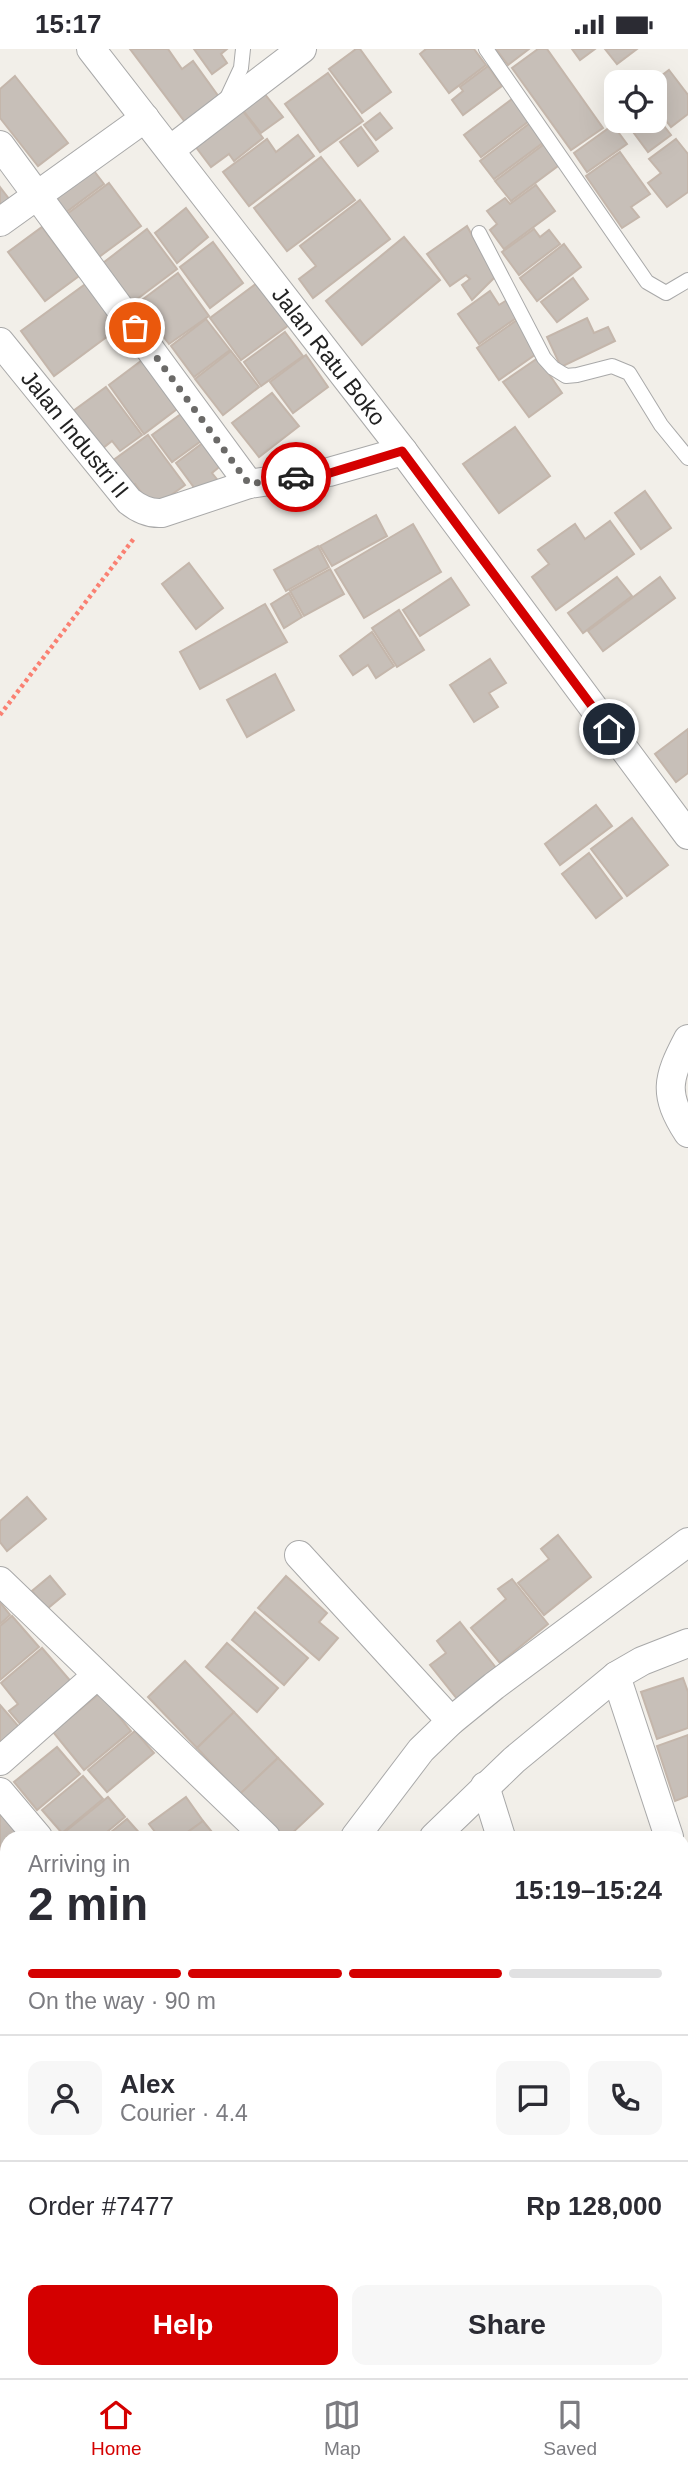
<!DOCTYPE html>
<html lang="en">
<head>
<meta charset="utf-8">
<style>
	:root { --surface:#fff; --page:#f7f7f7; --text:#2b2b33; --muted:#7c7c81; --line:#e1e1e2; --accent:#d40000 }
	body { margin:0; font-family:Arial,sans-serif; background:var(--page); color:var(--text); height:100vh; display:flex; flex-direction:column; font-size:26px; white-space:nowrap }
	* { box-sizing:border-box; margin:0 }
	p { font-size:23px; color:var(--muted) }
	.icon { flex:none; width:38px; height:38px; fill:none; stroke:currentColor; stroke-width:2; stroke-linecap:round; stroke-linejoin:round }
	.map { position:relative; flex:1; overflow:hidden }
	.drawer { position:absolute; left:0px; top:1782px; width:690px; height:548px; display:flex; flex-direction:column; background:var(--surface); border-radius:21px 21px 0 0; box-shadow:0 7px 28px #0002 }
	.drawer>* { flex:none }
	.tools { position:absolute; left:604px; top:21px; display:grid; gap:14px }
	.tools a { display:grid; place-items:center; width:63px; height:63px; border-radius:14px; background:var(--surface); box-shadow:0 7px 28px #0002; font-size:35px }
	.pin { position:absolute; display:grid; place-items:center; width:60px; height:60px; color:#fff; margin:-30px; border:4px solid #fff; border-radius:50%; box-shadow:0 2px 7px #0007 }
	.courier { position:absolute; display:grid; place-items:center; width:70px; height:70px; margin:-35px; border:5px solid #d40000; border-radius:50%; background:#fff; color:#222; box-shadow:0 2px 9px #0007 }
	.headline em { font-style:normal; font-weight:800 }
	.headline div { display:flex; flex-direction:column-reverse }
	.headline { display:flex; align-items:center; justify-content:space-between; height:119px; padding:0 28px }
	h1 { font-size:46px; font-weight:800; line-height:52px }
	.bar { display:grid; grid-template-columns:repeat(4,1fr); gap:10px 7px; align-content:center; height:84px; padding:0 28px }
	.bar i { height:9px; border-radius:5px; background:var(--line) }
	.bar .active { background:var(--accent) }
	.bar p { grid-column:span 4 }
	.line { display:flex; align-items:center; gap:18px; padding:0 28px; border-top:2px solid var(--line) }
	.line div { flex:1 }
	.round { display:grid; place-items:center; flex:none; width:74px; height:74px; border-radius:14px; background:var(--page) }
	.cta { display:flex; gap:14px; margin-top:auto; padding:14px 28px }
	.cta a { flex:1; height:80px; border-radius:14px; background:var(--accent); color:#fff; font-size:28px; font-weight:800; line-height:80px; text-align:center }
	.cta a+a { background:var(--page); color:var(--text) }
	.status { display:flex; justify-content:space-between; align-items:center; height:49px; padding:0 35px; background:var(--surface); direction:ltr }
	.status svg { height:19px; fill:currentColor }
	.tabs { display:flex; justify-content:space-around; align-items:center; height:98px; border-top:2px solid var(--line); background:var(--surface); font-size:19px; color:var(--muted) }
	.tabs a { display:grid; justify-items:center; gap:4px }
	.tabs .active { color:var(--accent) }
	.map>svg:first-child { display:block }
	.building { fill:#c7bfb8; stroke:#c4b6ab; stroke-width:2 }
	.lines { fill:none; stroke-linecap:round; stroke-linejoin:round }
	.service-casing { stroke:#a9a9a9; stroke-width:16 }
	.minor-casing { stroke:#a9a9a9; stroke-width:30 }
	.path { stroke:#fa8072; stroke-width:4.5; stroke-dasharray:3.5 3.5; stroke-linecap:butt }
	.service { stroke:#fff; stroke-width:14 }
	.minor { stroke:#fff; stroke-width:28 }
	.done { stroke:#6b6a68; stroke-width:7; stroke-dasharray:0 12.6 }
	.route { stroke:#d40000; stroke-width:9 }
	.labels { text-anchor:middle; stroke-width:5; stroke-linejoin:round; paint-order:stroke }
	.street-label { font-size:23px; fill:#222; stroke:#fff }
</style>
</head>
<body>
<div class="status"><b>15:17</b><svg viewBox="0 0 49 12"><path d="M0 12V9h3v3zM5 12V6h3v6zM10 12V3h3v9zM15 12V0h3v12zM26 1h20v11H26zM47 4h2v5h-2z"/></svg></div>
<div class="map">
<svg width="688" height="2329" viewBox="0 0 688 2329">
	<rect width="100%" height="100%" fill="#f2efe9"/>
	<g class="building">
		<polygon points="130,0 168,0 182,20 193,12 219,48 185,73"/>
		<polygon points="194,0 227,0 221,5 227,14 212,25"/>
		<polygon points="356,0 360,0 391,43 362,64 329,20"/>
		<polygon points="426,0 474,0 486,16 449,44 420,5"/>
		<polygon points="496,0 529,0 508,16"/>
		<polygon points="538,0 547,0 603,79 571,101 512,19"/>
		<polygon points="572,0 595,0 580,11"/>
		<polygon points="605,0 637,0 617,15"/>
		<polygon points="488,17 502,37 463,66 452,51 463,42 460,38"/>
		<polygon points="669,21 688,46 688,65 671,78 654,56 653,33"/>
		<polygon points="328,24 363,72 320,103 285,55"/>
		<polygon points="15,27 68,94 38,117 0,69 0,40"/>
		<polygon points="264,44 283,68 261,84 242,60"/>
		<polygon points="512,50 529,72 481,108 464,86"/>
		<polygon points="242,61 263,89 234,112 229,105 211,118 195,97"/>
		<polygon points="380,64 392,79 376,91 364,76"/>
		<polygon points="654,64 671,86 648,103 625,72 654,72"/>
		<polygon points="530,74 544,93 494,130 480,112"/>
		<polygon points="613,76 627,95 587,123 574,104"/>
		<polygon points="361,78 378,102 358,117 340,93"/>
		<polygon points="298,86 314,107 249,157 223,123 267,90 276,103"/>
		<polygon points="676,90 688,105 688,143 667,158 648,134 661,124 649,110"/>
		<polygon points="547,93 562,114 511,152 495,132"/>
		<polygon points="620,103 650,145 631,158 639,168 622,179 586,127"/>
		<polygon points="321,108 355,151 287,202 254,159"/>
		<polygon points="91,118 104,135 65,164 52,147"/>
		<polygon points="109,134 141,177 99,208 67,165"/>
		<polygon points="536,136 555,162 504,200 490,181 497,175 487,162 505,149 510,155"/>
		<polygon points="0,138 13,155 0,165"/>
		<polygon points="360,151 390,190 313,249 299,230 316,217 300,197"/>
		<polygon points="186,159 208,188 177,214 155,184"/>
		<polygon points="467,177 495,228 472,251 462,236 470,230 466,226 450,237 427,205"/>
		<polygon points="42,178 79,227 45,252 8,203"/>
		<polygon points="147,180 177,220 133,253 103,214"/>
		<polygon points="534,180 540,188 549,181 560,195 519,226 502,203"/>
		<polygon points="404,188 440,231 362,296 326,252"/>
		<polygon points="213,193 243,234 210,259 180,218"/>
		<polygon points="564,195 581,218 537,252 520,229"/>
		<polygon points="178,224 209,267 169,295 138,254"/>
		<polygon points="573,229 588,250 557,273 541,253"/>
		<polygon points="91,231 124,275 54,327 21,282"/>
		<polygon points="257,234 289,276 241,311 210,269"/>
		<polygon points="490,242 499,256 507,251 519,267 479,295 458,265"/>
		<polygon points="587,269 594,284 608,278 615,292 561,318 547,288"/>
		<polygon points="206,270 230,301 194,328 171,297"/>
		<polygon points="517,271 539,303 499,331 477,299"/>
		<polygon points="285,283 303,307 261,337 244,313"/>
		<polygon points="231,302 259,338 223,366 195,330"/>
		<polygon points="149,306 185,354 144,385 109,336"/>
		<polygon points="306,306 328,338 293,364 270,333"/>
		<polygon points="538,309 562,344 529,368 503,333"/>
		<polygon points="106,338 142,386 120,402 112,392 98,403 69,365"/>
		<polygon points="272,344 299,377 259,408 232,374"/>
		<polygon points="188,360 208,387 172,413 152,386"/>
		<polygon points="515,378 550,427 499,464 463,415"/>
		<polygon points="148,386 185,436 153,459 135,435 127,441 108,415"/>
		<polygon points="208,390 225,413 212,424 220,434 201,448 176,414"/>
		<polygon points="645,442 671,479 641,500 615,464"/>
		<polygon points="376,466 387,487 332,517 320,497"/>
		<polygon points="610,472 634,505 556,561 532,528 549,515 538,501 575,475 585,490"/>
		<polygon points="413,475 441,523 364,569 335,521"/>
		<polygon points="318,497 329,518 286,542 274,521"/>
		<polygon points="189,514 223,559 196,580 162,535"/>
		<polygon points="330,520 344,545 304,567 290,542"/>
		<polygon points="617,528 632,547 583,584 568,564"/>
		<polygon points="660,528 675,549 603,602 588,582"/>
		<polygon points="451,529 469,556 420,587 403,561"/>
		<polygon points="289,544 302,568 284,579 271,555"/>
		<polygon points="265,555 287,593 200,640 180,603"/>
		<polygon points="399,561 424,601 397,618 372,579"/>
		<polygon points="372,583 394,617 376,629 368,616 353,626 340,607"/>
		<polygon points="490,610 506,634 489,644 498,658 474,673 450,636"/>
		<polygon points="275,625 294,661 247,688 227,651"/>
		<polygon points="688,680 688,724 676,733 655,705"/>
		<polygon points="596,756 612,777 560,816 545,795"/>
		<polygon points="632,769 668,816 627,847 591,800"/>
		<polygon points="589,804 622,849 596,869 562,825"/>
		<polygon points="27,1448 46,1470 7,1502 0,1493 0,1472"/>
		<polygon points="558,1486 591,1528 544,1566 518,1534 549,1510 541,1500"/>
		<polygon points="50,1527 65,1545 47,1560 32,1542"/>
		<polygon points="286,1527 327,1564 319,1573 338,1589 319,1611 258,1559"/>
		<polygon points="512,1530 548,1575 500,1614 471,1579 506,1550 498,1540"/>
		<polygon points="0,1553 10,1566 0,1575"/>
		<polygon points="255,1563 308,1609 284,1636 232,1591"/>
		<polygon points="12,1567 39,1598 0,1631 0,1577"/>
		<polygon points="460,1573 497,1620 458,1651 430,1616 446,1604 437,1592"/>
		<polygon points="227,1594 278,1639 257,1663 206,1618"/>
		<polygon points="42,1599 73,1635 22,1677 9,1662 18,1655 1,1634"/>
		<polygon points="185,1612 234,1663 197,1699 148,1648"/>
		<polygon points="683,1629 688,1643 688,1679 657,1690 641,1643"/>
		<polygon points="100,1644 131,1682 84,1721 53,1683"/>
		<polygon points="0,1656 26,1686 0,1707"/>
		<polygon points="234,1663 278,1709 240,1745 197,1699"/>
		<polygon points="135,1682 154,1704 107,1743 88,1721"/>
		<polygon points="688,1686 688,1747 675,1752 657,1697"/>
		<polygon points="57,1698 80,1725 37,1761 14,1733"/>
		<polygon points="278,1709 323,1755 288,1788 283,1788 240,1745"/>
		<polygon points="83,1727 103,1750 62,1784 42,1761"/>
		<polygon points="108,1748 125,1768 101,1788 72,1788 66,1782"/>
		<polygon points="186,1748 203,1772 181,1788 159,1788 149,1775"/>
		<polygon points="16,1766 37,1788 7,1788 7,1802 0,1803 0,1767"/>
		<polygon points="127,1770 143,1788 105,1788"/>
		<polygon points="203,1772 216,1788 181,1788"/>
		<polygon points="7,1809 7,1854 4,1854 0,1810"/>
		<polygon points="0,2054 7,2087 7,2096 0,2098"/>
		<polygon points="241,2322 243,2329 217,2329 240,2322"/>
		<polygon points="243,2322 278,2322 280,2329 245,2329"/>
	</g>
	<g class="lines">
		<g class="service-casing">
			<g id="service">
				<polyline points="486,0 647,233 666,244 688,231"/>
				<polyline points="227,49 241,19 243,0"/>
				<polyline points="479,184 544,309 553,319 566,327 577,326 612,317 629,324 661,376 688,409"/>
			</g>
		</g>
		<g class="minor-casing">
			<g id="minor">
				<polyline points="91,0 403,402 688,786"/>
				<polyline points="0,96 249,435"/>
				<polyline points="170,101 302,0"/>
				<polyline points="0,173 145,69"/>
				<path d="M0,293L129,452C139,460 149,465 162,464L249,435L329,423L403,402"/>
				<path d="M688,990C667,1030 663,1045 688,1084"/>
				<polyline points="299,1506 451,1672"/>
				<polyline points="0,1532 266,1788"/>
				<polyline points="616,1627 669,1788"/>
				<polyline points="0,1712 96,1627"/>
				<polyline points="485,1737 501,1788"/>
				<polyline points="0,1743 38,1788"/>
				<polyline points="355,1788 421,1701 451,1672 494,1637 688,1493"/>
				<polyline points="434,1788 514,1711 616,1627 642,1612 688,1594"/>
				<polyline points="682,1832 688,1849"/>
				<polyline points="0,1883 7,1882"/>
				<polyline points="682,1967 688,1965"/>
				<polyline points="682,2145 688,2143"/>
				<polyline points="682,2315 688,2313"/>
				<polyline points="344,2322 346,2329"/>
				<polyline points="516,2322 519,2329"/>
				<polyline points="142,2329 163,2322"/>
				<polyline points="639,2329 660,2322"/>
			</g>
		</g>
		<polyline class="path" points="0,666 135,488"/>
		<use href="#service" class="service"/>
		<use href="#minor" class="minor"/>
	</g>
	<g class="lines">
		<polyline class="done" points="135,279 249,435 296,428"/>
		<polyline class="route" points="296,428 330,424 402,402 609,680"/>
	</g>
	<g class="labels">
		<g class="street-label">
			<text transform="translate(329 307) rotate(52)" y="8">Jalan Ratu Boko</text>
			<text transform="translate(75 385) rotate(51)" y="8">Jalan Industri II</text>
		</g>
	</g>
</svg>
<div class="tools">
<a><svg class="icon" aria-label="locate" viewBox="0 0 24 24"><circle cx="12" cy="12" r="6"/><path d="M12 2v4M12 18v4M2 12h4M18 12h4"/></svg></a>
</div>
<div class="pin" style="left:135px;top:279px;background:#ea580c"><svg class="icon" aria-label="bag" viewBox="0 0 24 24"><path d="M5 8h14l-1 12H6zM9 8a3 3 0 0 1 6 0"/></svg></div>
<div class="pin" style="left:609px;top:680px;background:#1f2937"><svg class="icon" aria-label="home" viewBox="0 0 24 24"><path d="M3 11l9-7 9 7M6 9v11h12V9"/></svg></div>
<div class="courier" style="left:296px;top:428px"><svg class="icon" aria-label="car" viewBox="0 0 24 24"><path d="M5 17H2v-5l4-1 3-4h7l3 4 3 1v5h-3M9 17h6M6 11h13"/><circle cx="7" cy="17" r="2"/><circle cx="17" cy="17" r="2"/></svg></div>
<section class="drawer">
<div class="headline"><div><h1>2 min</h1><p>Arriving in</p></div><em>15:19–15:24</em></div>
<div class="bar"><i class="active"></i><i class="active"></i><i class="active"></i><i></i><p>On the way · 90 m</p></div>
<div class="line" style="height:126px"><a class="round"><svg class="icon" aria-label="person" viewBox="0 0 24 24"><circle cx="12" cy="8" r="4"/><path d="M4 21q1-7 8-7t8 7"/></svg></a><div><b>Alex</b><p>Courier · 4.4</p></div><a class="round"><svg class="icon" aria-label="chat" viewBox="0 0 24 24"><path d="M4 5h16v11H9l-5 4z"/></svg></a><a class="round"><svg class="icon" aria-label="phone" viewBox="0 0 24 24"><path d="M5 4h4l2 5-3 2q2 4 5 5l2-3 5 2v4C11 20 4 13 5 4z"/></svg></a></div>
<div class="line" style="height:91px"><div>Order #7477</div><b>Rp 128,000</b></div>
<div class="cta"><a>Help</a><a>Share</a></div>
</section>
</div>
<nav class="tabs">
<a class="active"><svg class="icon" aria-label="home" viewBox="0 0 24 24"><path d="M3 11l9-7 9 7M6 9v11h12V9"/></svg>Home</a>
<a><svg class="icon" aria-label="map" viewBox="0 0 24 24"><path d="M3 6l6-2 6 2 6-2v14l-6 2-6-2-6 2zM9 4v14M15 6v14"/></svg>Map</a>
<a><svg class="icon" aria-label="saved" viewBox="0 0 24 24"><path d="M7 4h10v16l-5-4-5 4z"/></svg>Saved</a>
</nav>
</body>
</html>
